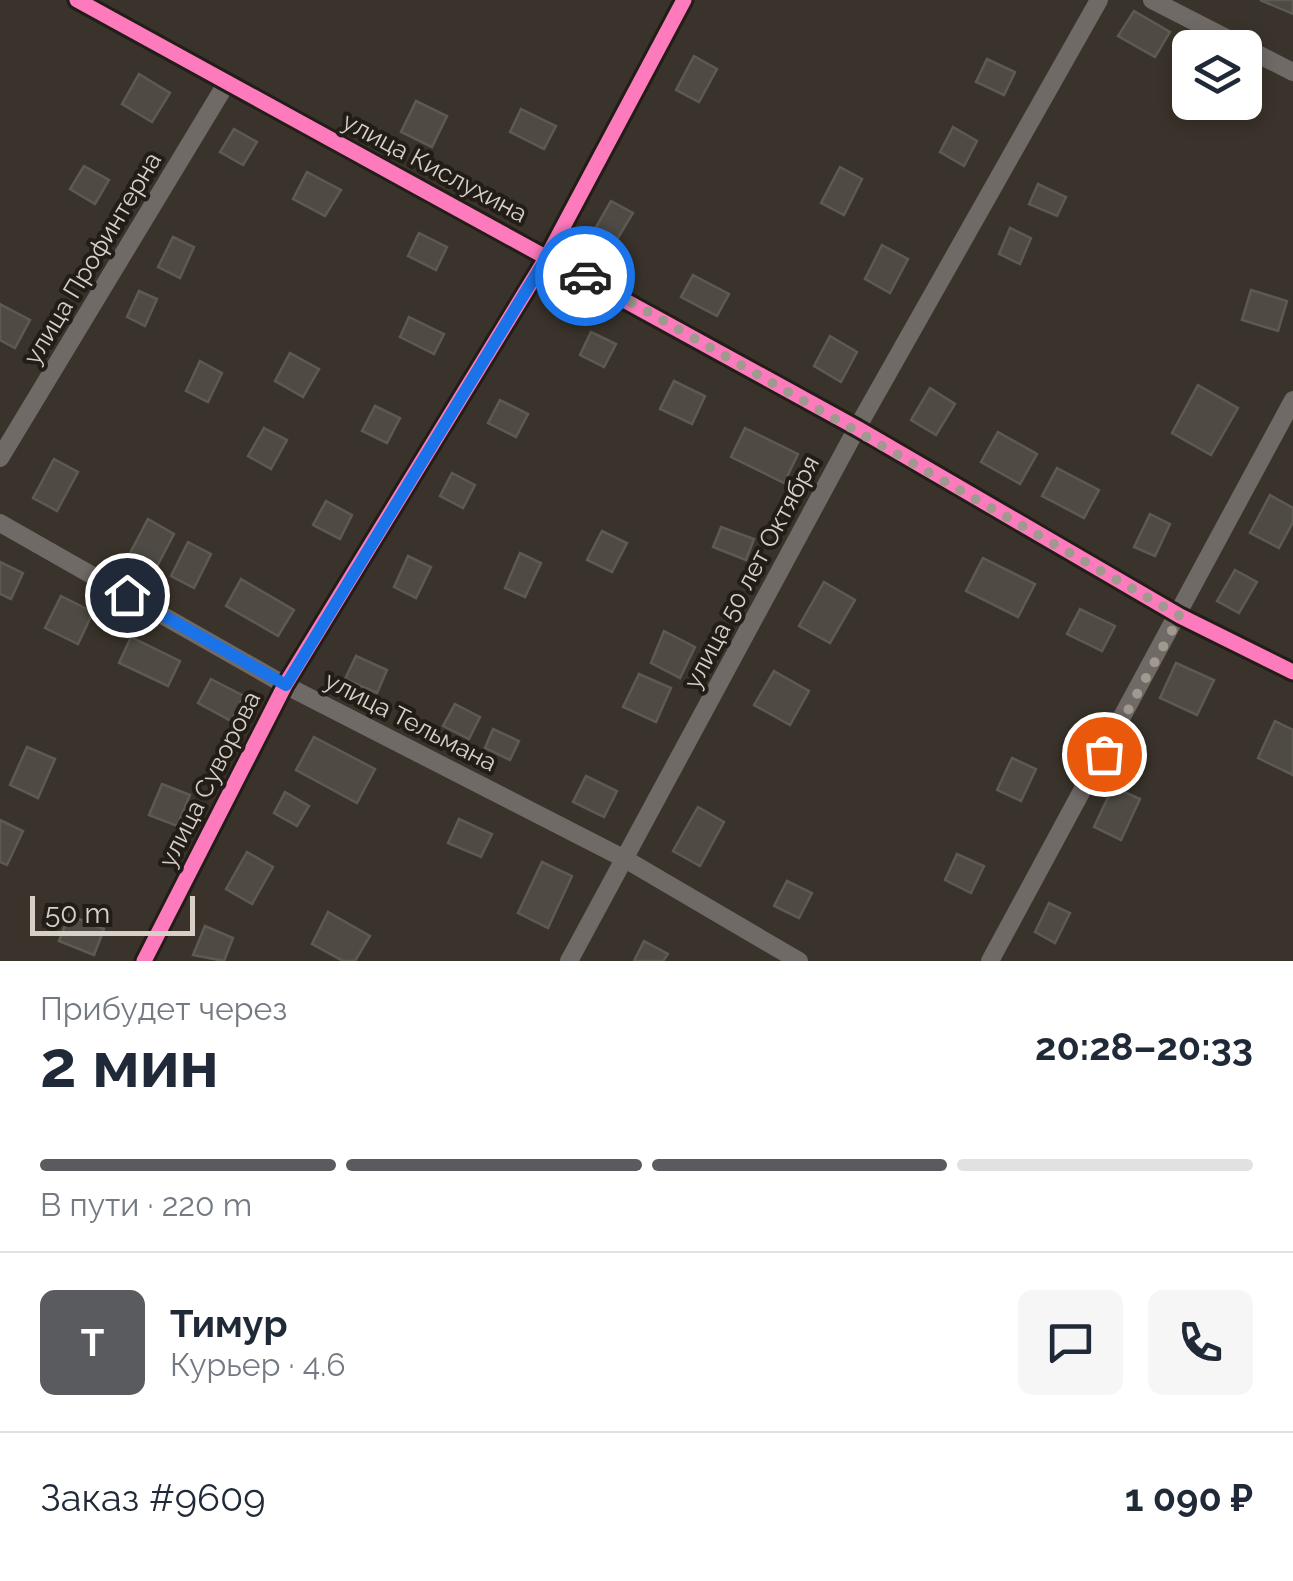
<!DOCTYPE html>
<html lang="ru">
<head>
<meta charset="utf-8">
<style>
	:root { --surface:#fff; --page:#f6f6f7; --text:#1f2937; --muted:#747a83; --line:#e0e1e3; --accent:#5a5b5f }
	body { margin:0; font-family:Raleway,sans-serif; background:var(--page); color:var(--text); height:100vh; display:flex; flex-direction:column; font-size:38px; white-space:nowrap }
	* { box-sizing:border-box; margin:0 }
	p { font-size:32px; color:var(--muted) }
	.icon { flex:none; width:55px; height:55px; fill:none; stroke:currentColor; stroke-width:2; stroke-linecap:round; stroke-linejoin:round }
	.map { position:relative; height:961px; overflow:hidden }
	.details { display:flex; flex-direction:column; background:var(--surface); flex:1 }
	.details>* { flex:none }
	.buttons { position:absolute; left:1172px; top:30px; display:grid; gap:20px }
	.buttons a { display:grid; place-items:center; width:90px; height:90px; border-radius:15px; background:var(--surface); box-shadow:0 5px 15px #0003; font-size:50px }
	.scale { position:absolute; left:30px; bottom:25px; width:165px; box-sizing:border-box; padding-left:10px; border:5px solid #d8d0c7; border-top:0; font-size:28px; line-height:35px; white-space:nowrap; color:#d8d0c7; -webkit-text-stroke:8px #221d16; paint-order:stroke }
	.pin { position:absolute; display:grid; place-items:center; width:85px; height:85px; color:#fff; margin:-42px; border:5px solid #fff; border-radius:50%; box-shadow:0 2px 10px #0007 }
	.courier { position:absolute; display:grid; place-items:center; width:100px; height:100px; margin:-50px; border:8px solid #1a73e8; border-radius:50%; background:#fff; color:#222; box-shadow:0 2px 12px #0007 }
	.headline em { font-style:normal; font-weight:700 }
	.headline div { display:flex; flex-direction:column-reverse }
	.headline { display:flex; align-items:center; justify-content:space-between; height:170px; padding:0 40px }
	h1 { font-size:65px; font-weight:700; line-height:75px }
	.bar { display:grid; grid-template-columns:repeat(4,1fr); gap:15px 10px; align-content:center; height:120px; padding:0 40px }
	.bar i { height:12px; border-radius:8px; background:var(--line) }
	.bar .on { background:var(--accent) }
	.bar p { grid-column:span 4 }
	.line { display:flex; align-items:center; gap:25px; padding:0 40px; border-top:2px solid var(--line) }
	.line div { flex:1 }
	.round { display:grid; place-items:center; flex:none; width:105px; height:105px; border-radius:15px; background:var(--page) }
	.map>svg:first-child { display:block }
	.building { fill:#4f4b44; stroke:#5d5a52; stroke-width:2.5 }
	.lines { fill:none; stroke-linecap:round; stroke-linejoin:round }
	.minor { stroke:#706a67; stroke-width:18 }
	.cycleway-casing { stroke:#221d16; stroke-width:21 }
	.cycleway { stroke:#fd7abc; stroke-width:15 }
	.done { stroke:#a19990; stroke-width:10; stroke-dasharray:0 18 }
	.route { stroke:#1a73e8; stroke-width:12 }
	.labels { text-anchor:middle; stroke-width:8; stroke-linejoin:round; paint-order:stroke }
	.street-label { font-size:25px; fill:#d8d0c7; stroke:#221d16 }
</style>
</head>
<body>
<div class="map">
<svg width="1293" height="961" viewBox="0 0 1293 961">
	<rect width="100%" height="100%" fill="#3a332b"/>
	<g class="building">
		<polygon points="1260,0 1293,0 1293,14"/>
		<polygon points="1134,11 1170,32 1155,57 1118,36"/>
		<polygon points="694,56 717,69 699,102 676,90"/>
		<polygon points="1190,56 1190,90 1176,83"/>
		<polygon points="987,59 1015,72 1004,95 976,82"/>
		<polygon points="139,74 170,93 152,122 122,104"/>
		<polygon points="1245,77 1257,83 1240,117 1212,102 1245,102"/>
		<polygon points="416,101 447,116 432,147 401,132"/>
		<polygon points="521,109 556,126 544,149 510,132"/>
		<polygon points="953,127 977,141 964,166 940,152"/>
		<polygon points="234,129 257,142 243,165 220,152"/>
		<polygon points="84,166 109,180 95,204 70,189"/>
		<polygon points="840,167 862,179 844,215 821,203"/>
		<polygon points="307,172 341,190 325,216 293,199"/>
		<polygon points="1038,184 1066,197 1057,216 1029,204"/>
		<polygon points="611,201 633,213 616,241 595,229"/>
		<polygon points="1010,228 1031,238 1020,264 999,254"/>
		<polygon points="419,233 447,247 436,270 408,256"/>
		<polygon points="173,237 194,247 180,278 158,267"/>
		<polygon points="882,245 908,259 890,293 865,279"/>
		<polygon points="693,275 729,294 717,316 681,297"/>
		<polygon points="1251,290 1287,301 1278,331 1242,320"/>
		<polygon points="139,291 157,299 145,326 127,317"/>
		<polygon points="0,304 30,320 15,348 0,340"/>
		<polygon points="409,317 444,334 434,354 400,337"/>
		<polygon points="591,332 616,344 604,367 580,355"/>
		<polygon points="830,336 857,352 841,382 814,366"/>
		<polygon points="290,353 319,369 303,397 275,381"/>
		<polygon points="200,361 222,373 208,402 186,391"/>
		<polygon points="674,381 705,396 692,424 660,409"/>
		<polygon points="1198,385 1238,408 1211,455 1172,433"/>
		<polygon points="930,388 955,404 936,435 911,420"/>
		<polygon points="500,400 528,414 516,437 488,423"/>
		<polygon points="375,406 400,418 387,443 362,431"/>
		<polygon points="264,428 287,440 271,469 248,456"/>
		<polygon points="745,428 798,454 784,483 731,457"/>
		<polygon points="998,432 1037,454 1020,484 981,462"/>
		<polygon points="54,459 78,472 57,511 33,498"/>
		<polygon points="1057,468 1099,490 1084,518 1042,496"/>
		<polygon points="452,473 475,485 463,508 440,496"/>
		<polygon points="1270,495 1293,508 1293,522 1279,548 1250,533"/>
		<polygon points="326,501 352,515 340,539 313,525"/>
		<polygon points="1150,514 1170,524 1155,556 1134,547"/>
		<polygon points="148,519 174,534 155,570 129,555"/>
		<polygon points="721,527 754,539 746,560 713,547"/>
		<polygon points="602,531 627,543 612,572 587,560"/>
		<polygon points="188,542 211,554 194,588 171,576"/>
		<polygon points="520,553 541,563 525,597 505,588"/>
		<polygon points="408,556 431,567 416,598 394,587"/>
		<polygon points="983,558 1035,584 1018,617 966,591"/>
		<polygon points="0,562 23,573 11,599 0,594"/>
		<polygon points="1235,570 1257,582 1239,613 1217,601"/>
		<polygon points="241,579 294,610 278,636 226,606"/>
		<polygon points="824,582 855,600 830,643 799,626"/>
		<polygon points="61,596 93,612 78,644 45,628"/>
		<polygon points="1080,609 1115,626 1102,651 1067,634"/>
		<polygon points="664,631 695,647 680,678 651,663"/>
		<polygon points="131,637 180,661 168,686 119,663"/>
		<polygon points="356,656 387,670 377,693 345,679"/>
		<polygon points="1176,663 1214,680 1197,715 1160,698"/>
		<polygon points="774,671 809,691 790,725 754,705"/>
		<polygon points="639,674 671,688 656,722 623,707"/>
		<polygon points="211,679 244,696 231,721 198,703"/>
		<polygon points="455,704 480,717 469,739 443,726"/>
		<polygon points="1275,721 1293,730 1293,775 1258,758"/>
		<polygon points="493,729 519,741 510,760 485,748"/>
		<polygon points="314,737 375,769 357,803 296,770"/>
		<polygon points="27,747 55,759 38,798 10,785"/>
		<polygon points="1012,758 1036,769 1021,801 997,790"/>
		<polygon points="586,776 617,791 604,817 573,802"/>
		<polygon points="162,784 190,795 177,826 149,815"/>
		<polygon points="1113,787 1140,799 1121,840 1094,827"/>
		<polygon points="285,792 309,806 297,826 274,813"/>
		<polygon points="698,807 724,822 700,866 673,851"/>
		<polygon points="459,819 492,834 481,857 448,843"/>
		<polygon points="0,820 23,831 7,865 0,862"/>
		<polygon points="247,852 273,867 252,904 226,889"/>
		<polygon points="957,854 984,866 971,893 945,880"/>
		<polygon points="542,862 572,876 548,928 518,913"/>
		<polygon points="787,881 812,893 799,918 774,906"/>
		<polygon points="1049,903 1070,913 1055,943 1035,932"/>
		<polygon points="328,912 370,936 355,961 343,961 312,944"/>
		<polygon points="69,915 104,929 94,955 59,941"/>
		<polygon points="205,926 233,938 224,961 193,955"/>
		<polygon points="644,941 668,954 663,961 634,961"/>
	</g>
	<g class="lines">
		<g class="minor">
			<polyline points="77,0 857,428 1180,616 1293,672"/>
			<polyline points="1152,0 1293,72"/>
			<polyline points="0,458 226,84"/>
			<polyline points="0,523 285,685 625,859 799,961"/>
			<polyline points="144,961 285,685 548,255 684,0"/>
			<polyline points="569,961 857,428 1099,0"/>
			<polyline points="990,961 1293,400"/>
		</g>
		<g class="cycleway-casing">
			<g id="cycleway">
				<polyline points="77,0 857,428 1180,616 1293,672"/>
				<polyline points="144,961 285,685 548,255 684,0"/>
			</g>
		</g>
		<use href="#cycleway" class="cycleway"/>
	</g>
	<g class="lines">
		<polyline class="done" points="585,276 1180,616 1104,754"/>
		<polyline class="route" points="127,595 286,685 548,255 585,276"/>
	</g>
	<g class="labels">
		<g class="street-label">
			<text transform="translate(435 167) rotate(28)" y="9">улица Кислухина</text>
			<text transform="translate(92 258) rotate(-59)" y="9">улица Профинтерна</text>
			<text transform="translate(751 572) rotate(-62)" y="9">улица 50 лет Октября</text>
			<text transform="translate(411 721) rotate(27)" y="9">улица Тельмана</text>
			<text transform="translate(209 779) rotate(-63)" y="9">улица Суворова</text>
		</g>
	</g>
</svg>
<div class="buttons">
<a><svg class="icon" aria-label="layers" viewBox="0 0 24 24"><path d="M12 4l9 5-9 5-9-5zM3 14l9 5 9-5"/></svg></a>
</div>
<div class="scale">50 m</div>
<div class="pin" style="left:1104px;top:754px;background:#ea580c"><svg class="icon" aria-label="bag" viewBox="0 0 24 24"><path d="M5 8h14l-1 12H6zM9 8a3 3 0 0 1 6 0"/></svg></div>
<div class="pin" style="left:127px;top:595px;background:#1f2937"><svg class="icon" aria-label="home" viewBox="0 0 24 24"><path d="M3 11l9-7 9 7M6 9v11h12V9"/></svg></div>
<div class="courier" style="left:585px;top:276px"><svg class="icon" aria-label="car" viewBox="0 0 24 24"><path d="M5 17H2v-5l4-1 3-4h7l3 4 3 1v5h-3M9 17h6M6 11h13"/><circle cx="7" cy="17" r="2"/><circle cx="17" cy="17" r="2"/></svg></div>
</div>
<section class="details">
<div class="headline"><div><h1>2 мин</h1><p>Прибудет через</p></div><em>20:28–20:33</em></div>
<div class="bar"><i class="on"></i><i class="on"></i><i class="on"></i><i></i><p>В пути · 220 m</p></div>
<div class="line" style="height:180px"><b class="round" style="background:var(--accent);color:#fff">Т</b><div><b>Тимур</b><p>Курьер · 4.6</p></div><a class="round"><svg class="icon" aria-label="chat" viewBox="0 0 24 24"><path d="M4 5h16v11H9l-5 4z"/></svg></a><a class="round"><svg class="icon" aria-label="phone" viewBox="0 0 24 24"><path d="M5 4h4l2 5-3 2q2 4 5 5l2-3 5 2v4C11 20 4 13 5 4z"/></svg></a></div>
<div class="line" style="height:130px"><div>Заказ #9609</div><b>1 090 ₽</b></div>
</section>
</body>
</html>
